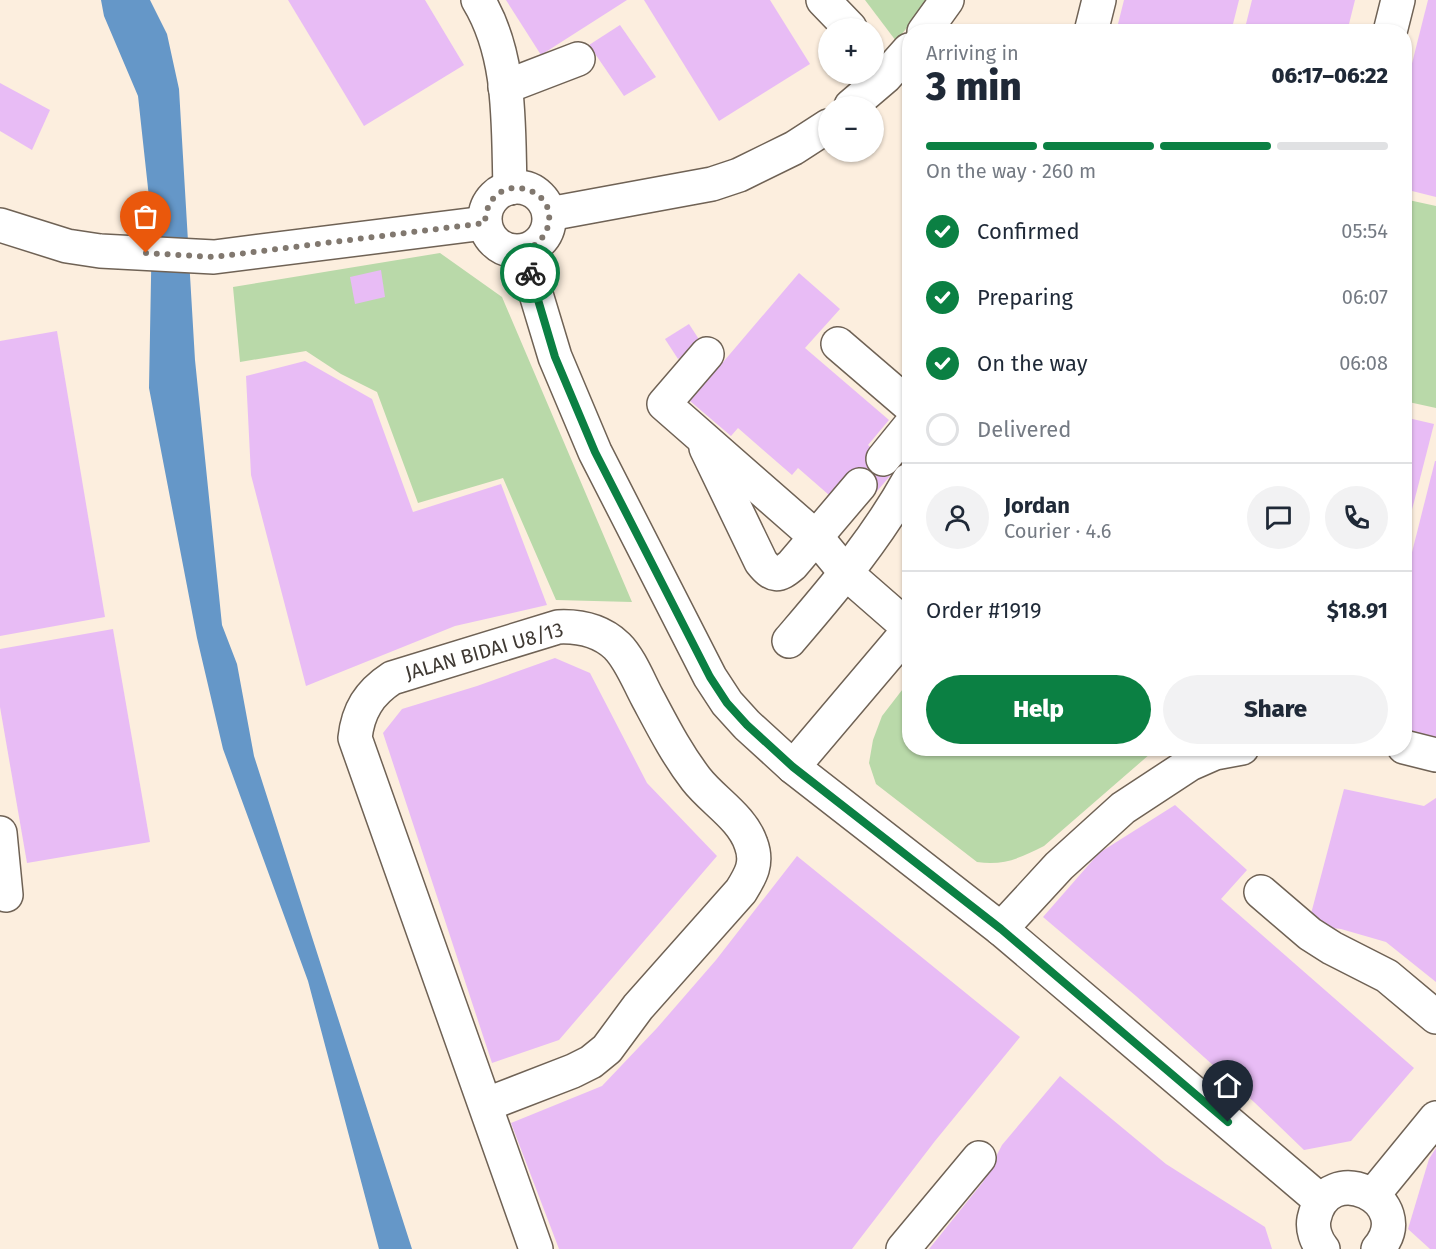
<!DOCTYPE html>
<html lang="en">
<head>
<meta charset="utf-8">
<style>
	:root { --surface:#fff; --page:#f2f2f3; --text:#1f2937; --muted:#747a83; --line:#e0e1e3; --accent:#0b8043 }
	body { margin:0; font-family:"Fira Sans",sans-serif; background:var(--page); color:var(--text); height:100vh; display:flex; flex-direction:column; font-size:22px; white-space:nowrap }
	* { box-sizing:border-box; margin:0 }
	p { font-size:20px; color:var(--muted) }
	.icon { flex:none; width:33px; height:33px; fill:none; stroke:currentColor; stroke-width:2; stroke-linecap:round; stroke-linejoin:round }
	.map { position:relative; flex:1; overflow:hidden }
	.drawer { position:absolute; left:902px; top:24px; width:510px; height:732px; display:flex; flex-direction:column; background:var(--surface); border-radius:24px; box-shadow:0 2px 4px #0004 }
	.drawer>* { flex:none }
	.buttons { position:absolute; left:818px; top:18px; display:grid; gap:12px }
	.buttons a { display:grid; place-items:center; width:66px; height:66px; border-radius:50%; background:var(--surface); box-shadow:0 2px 4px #0004; font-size:30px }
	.pin { position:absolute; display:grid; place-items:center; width:51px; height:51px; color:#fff; margin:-62px -26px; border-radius:50% 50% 50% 0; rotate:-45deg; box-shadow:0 0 6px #0007 }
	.pin .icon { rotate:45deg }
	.courier { position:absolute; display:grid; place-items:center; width:60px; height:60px; margin:-30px; border:4px solid #0b8043; border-radius:50%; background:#fff; color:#222; box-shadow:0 2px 8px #0007 }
	.head em { font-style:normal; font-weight:800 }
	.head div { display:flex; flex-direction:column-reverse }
	.head { display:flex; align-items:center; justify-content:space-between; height:102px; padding:0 24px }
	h1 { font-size:39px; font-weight:800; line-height:45px }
	.bar { display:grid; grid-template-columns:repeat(4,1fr); gap:9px 6px; align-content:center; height:72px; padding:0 24px }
	.bar i { height:8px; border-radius:4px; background:var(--line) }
	.bar .on { background:var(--accent) }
	.bar p { grid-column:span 4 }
	.line { display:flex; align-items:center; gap:15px; padding:0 24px; border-top:2px solid var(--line) }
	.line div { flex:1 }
	.round { display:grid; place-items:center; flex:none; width:63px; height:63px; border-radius:32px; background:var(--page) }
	ol { padding:0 24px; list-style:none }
	li { display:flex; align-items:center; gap:18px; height:66px }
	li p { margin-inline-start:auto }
	li .icon { padding:6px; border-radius:50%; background:var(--accent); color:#fff; stroke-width:4 }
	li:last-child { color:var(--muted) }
	li i { width:33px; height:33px; border:3px solid var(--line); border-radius:50% }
	.cta { display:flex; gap:12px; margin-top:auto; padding:12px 24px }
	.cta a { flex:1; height:69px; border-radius:36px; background:var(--accent); color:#fff; font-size:24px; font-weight:800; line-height:69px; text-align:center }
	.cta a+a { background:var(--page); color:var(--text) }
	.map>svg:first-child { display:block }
	.green { fill:#b9d9a9 }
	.water { fill:#6597c8 }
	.building { fill:#e8bcf5 }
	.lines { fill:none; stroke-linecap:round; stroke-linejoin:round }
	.minor-casing { stroke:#6f6255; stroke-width:36 }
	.minor { stroke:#fff; stroke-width:33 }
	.done { stroke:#81786f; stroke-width:6; stroke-dasharray:0 10.8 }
	.route { stroke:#0b8043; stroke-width:8 }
	.labels { text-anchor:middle; stroke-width:4.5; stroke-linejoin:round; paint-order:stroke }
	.street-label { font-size:20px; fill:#3f3933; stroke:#fff }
</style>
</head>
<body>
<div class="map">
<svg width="1436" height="1249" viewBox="0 0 1436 1249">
	<rect width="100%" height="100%" fill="#fceede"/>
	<g class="green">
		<polygon points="865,0 930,0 896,41"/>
		<polygon points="1404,199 1436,206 1436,408 1404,401"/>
		<polygon points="440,253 502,297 632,602 556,600 503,478 418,503 377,392 341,374 306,351 240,362 233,287"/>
		<path d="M909,681V748L1159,749L1150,754L1044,846C1020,858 1004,866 977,862L876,784L869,763L873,740L882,716Z"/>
	</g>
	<polygon class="water" points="101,0 150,0 167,34 179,89 195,360 222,625 237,664 254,756 412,1249 379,1249 308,981 223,749 197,638 149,388 152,225 138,96 104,16"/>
	<g class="building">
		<polygon points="288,0 425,0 464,65 364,126"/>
		<polygon points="506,0 627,0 541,55"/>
		<polygon points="644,0 770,0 810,64 719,121"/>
		<polygon points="1124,0 1239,0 1231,32 1116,32"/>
		<polygon points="1252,0 1355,0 1347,32 1244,32"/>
		<polygon points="1428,0 1436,0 1436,197 1404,189 1404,95"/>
		<polygon points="620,25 656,77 624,96 589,45"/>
		<polygon points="0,83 50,110 32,150 0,131"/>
		<polygon points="381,270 385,297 355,304 350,277"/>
		<polygon points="799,273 840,309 805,348 889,420 868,445 895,470 873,496 847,474 829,495 798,468 792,475 738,428 731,436 690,401"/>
		<polygon points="689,324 702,344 678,359 665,339"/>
		<polygon points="57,331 105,617 0,636 0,341"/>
		<polygon points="305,361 372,399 413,512 501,484 547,605 455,626 306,686 251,475 246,376"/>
		<polygon points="1404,417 1434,424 1405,537 1404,537"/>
		<polygon points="1435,461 1436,461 1436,744 1404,736 1404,584"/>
		<polygon points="113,629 150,842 27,863 0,707 0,649"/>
		<polygon points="555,658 590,673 647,783 717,856 559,1040 492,1063 383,733 402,709 477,686"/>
		<polygon points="1344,789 1424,806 1436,798 1436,982 1386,942 1341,929 1308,925"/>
		<polygon points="1175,805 1247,870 1221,899 1414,1068 1351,1141 1304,1150 1254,1102 1136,996 1043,917 1099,853"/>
		<polygon points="797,856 1020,1037 935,1141 852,1249 559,1249 511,1123 602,1086 657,1028 716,960"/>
		<polygon points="1060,1076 1166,1164 1265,1227 1272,1249 929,1249 983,1182 1002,1145"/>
		<polygon points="1436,1148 1436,1249 1430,1249 1408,1229 1429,1159"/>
	</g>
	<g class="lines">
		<g class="minor-casing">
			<g id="minor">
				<path d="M478,0C512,56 508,124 510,188"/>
				<polyline points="823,0 850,28"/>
				<polyline points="924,32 947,0"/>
				<polyline points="1091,32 1099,0"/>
				<polyline points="1390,32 1398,0"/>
				<polyline points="505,87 578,59"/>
				<polyline points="851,106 885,77 909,50"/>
				<circle cx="517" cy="219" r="32"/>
				<polyline points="549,214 712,184 739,175 794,148 828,126"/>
				<polyline points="0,225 67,246 100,251 214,257 485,223"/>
				<polyline points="523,251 555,357 595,452 710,677 727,703 747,725 793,767 1001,929 1321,1201"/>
				<polyline points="838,344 909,405"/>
				<polyline points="707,354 664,404 817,538 846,573 909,628"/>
				<path d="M706,448L761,562C773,577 778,577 792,565L860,485"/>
				<polyline points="883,459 909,427"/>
				<path d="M789,641C834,588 875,541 909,480"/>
				<polyline points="1404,747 1436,755"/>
				<polyline points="793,767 909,630"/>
				<polyline points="0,833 6,895"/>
				<polyline points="1261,892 1310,934 1332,948 1387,976 1436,1017"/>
				<polyline points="1001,929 1059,866 1123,808 1190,764 1215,753 1242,748"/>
				<path d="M485,1105L573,1071L591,1062L607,1049L638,1007L741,891C751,875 758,863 751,844C742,817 713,801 696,779C676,753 662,725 647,697C638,680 630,659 617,646C600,630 579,626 558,627L392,678C369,693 358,711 355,738L536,1249"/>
				<polyline points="1373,1195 1436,1118"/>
				<polyline points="903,1249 979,1158"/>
				<path d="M1323,1249C1316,1241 1312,1229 1314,1219C1327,1156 1419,1201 1378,1249"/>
			</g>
		</g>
		<use href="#minor" class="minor"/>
	</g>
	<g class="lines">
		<path class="done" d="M146,253L214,257L485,223C487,167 563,185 547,229C543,240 534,247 523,251L530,273"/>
		<polyline class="route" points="530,273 555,357 595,452 710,677 727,703 747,725 793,767 1001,929 1228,1122"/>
	</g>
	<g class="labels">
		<g class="street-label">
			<text transform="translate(484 651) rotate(-16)" y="7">JALAN BIDAI U8/13</text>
		</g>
	</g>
</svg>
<div class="buttons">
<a>+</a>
<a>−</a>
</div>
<div class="pin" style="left:146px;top:253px;background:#ea580c"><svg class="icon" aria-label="bag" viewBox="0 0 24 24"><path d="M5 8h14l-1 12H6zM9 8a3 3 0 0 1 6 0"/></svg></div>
<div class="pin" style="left:1228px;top:1122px;background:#1f2937"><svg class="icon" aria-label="home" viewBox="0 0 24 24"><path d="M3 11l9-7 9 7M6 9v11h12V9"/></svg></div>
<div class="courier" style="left:530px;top:273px"><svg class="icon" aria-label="bike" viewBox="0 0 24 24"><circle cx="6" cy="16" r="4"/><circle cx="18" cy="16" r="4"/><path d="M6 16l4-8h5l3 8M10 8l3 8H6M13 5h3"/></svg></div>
<section class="drawer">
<div class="head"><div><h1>3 min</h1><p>Arriving in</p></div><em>06:17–06:22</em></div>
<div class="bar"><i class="on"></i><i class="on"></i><i class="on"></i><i></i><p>On the way · 260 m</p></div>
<ol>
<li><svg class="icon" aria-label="check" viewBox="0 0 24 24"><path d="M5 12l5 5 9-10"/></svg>Confirmed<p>05:54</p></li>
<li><svg class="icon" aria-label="check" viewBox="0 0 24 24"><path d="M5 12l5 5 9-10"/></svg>Preparing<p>06:07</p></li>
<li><svg class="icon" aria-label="check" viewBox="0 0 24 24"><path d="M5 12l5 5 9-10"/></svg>On the way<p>06:08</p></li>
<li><i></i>Delivered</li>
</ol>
<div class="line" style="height:108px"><a class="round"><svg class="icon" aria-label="person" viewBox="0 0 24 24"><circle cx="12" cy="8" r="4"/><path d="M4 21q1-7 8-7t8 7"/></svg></a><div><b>Jordan</b><p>Courier · 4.6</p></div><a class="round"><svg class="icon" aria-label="chat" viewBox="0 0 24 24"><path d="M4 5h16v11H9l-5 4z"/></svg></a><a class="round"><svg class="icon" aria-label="phone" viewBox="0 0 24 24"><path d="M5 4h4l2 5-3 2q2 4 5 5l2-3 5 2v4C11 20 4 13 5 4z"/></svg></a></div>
<div class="line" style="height:78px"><div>Order #1919</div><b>$18.91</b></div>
<div class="cta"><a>Help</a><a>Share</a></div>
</section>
</div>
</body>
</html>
